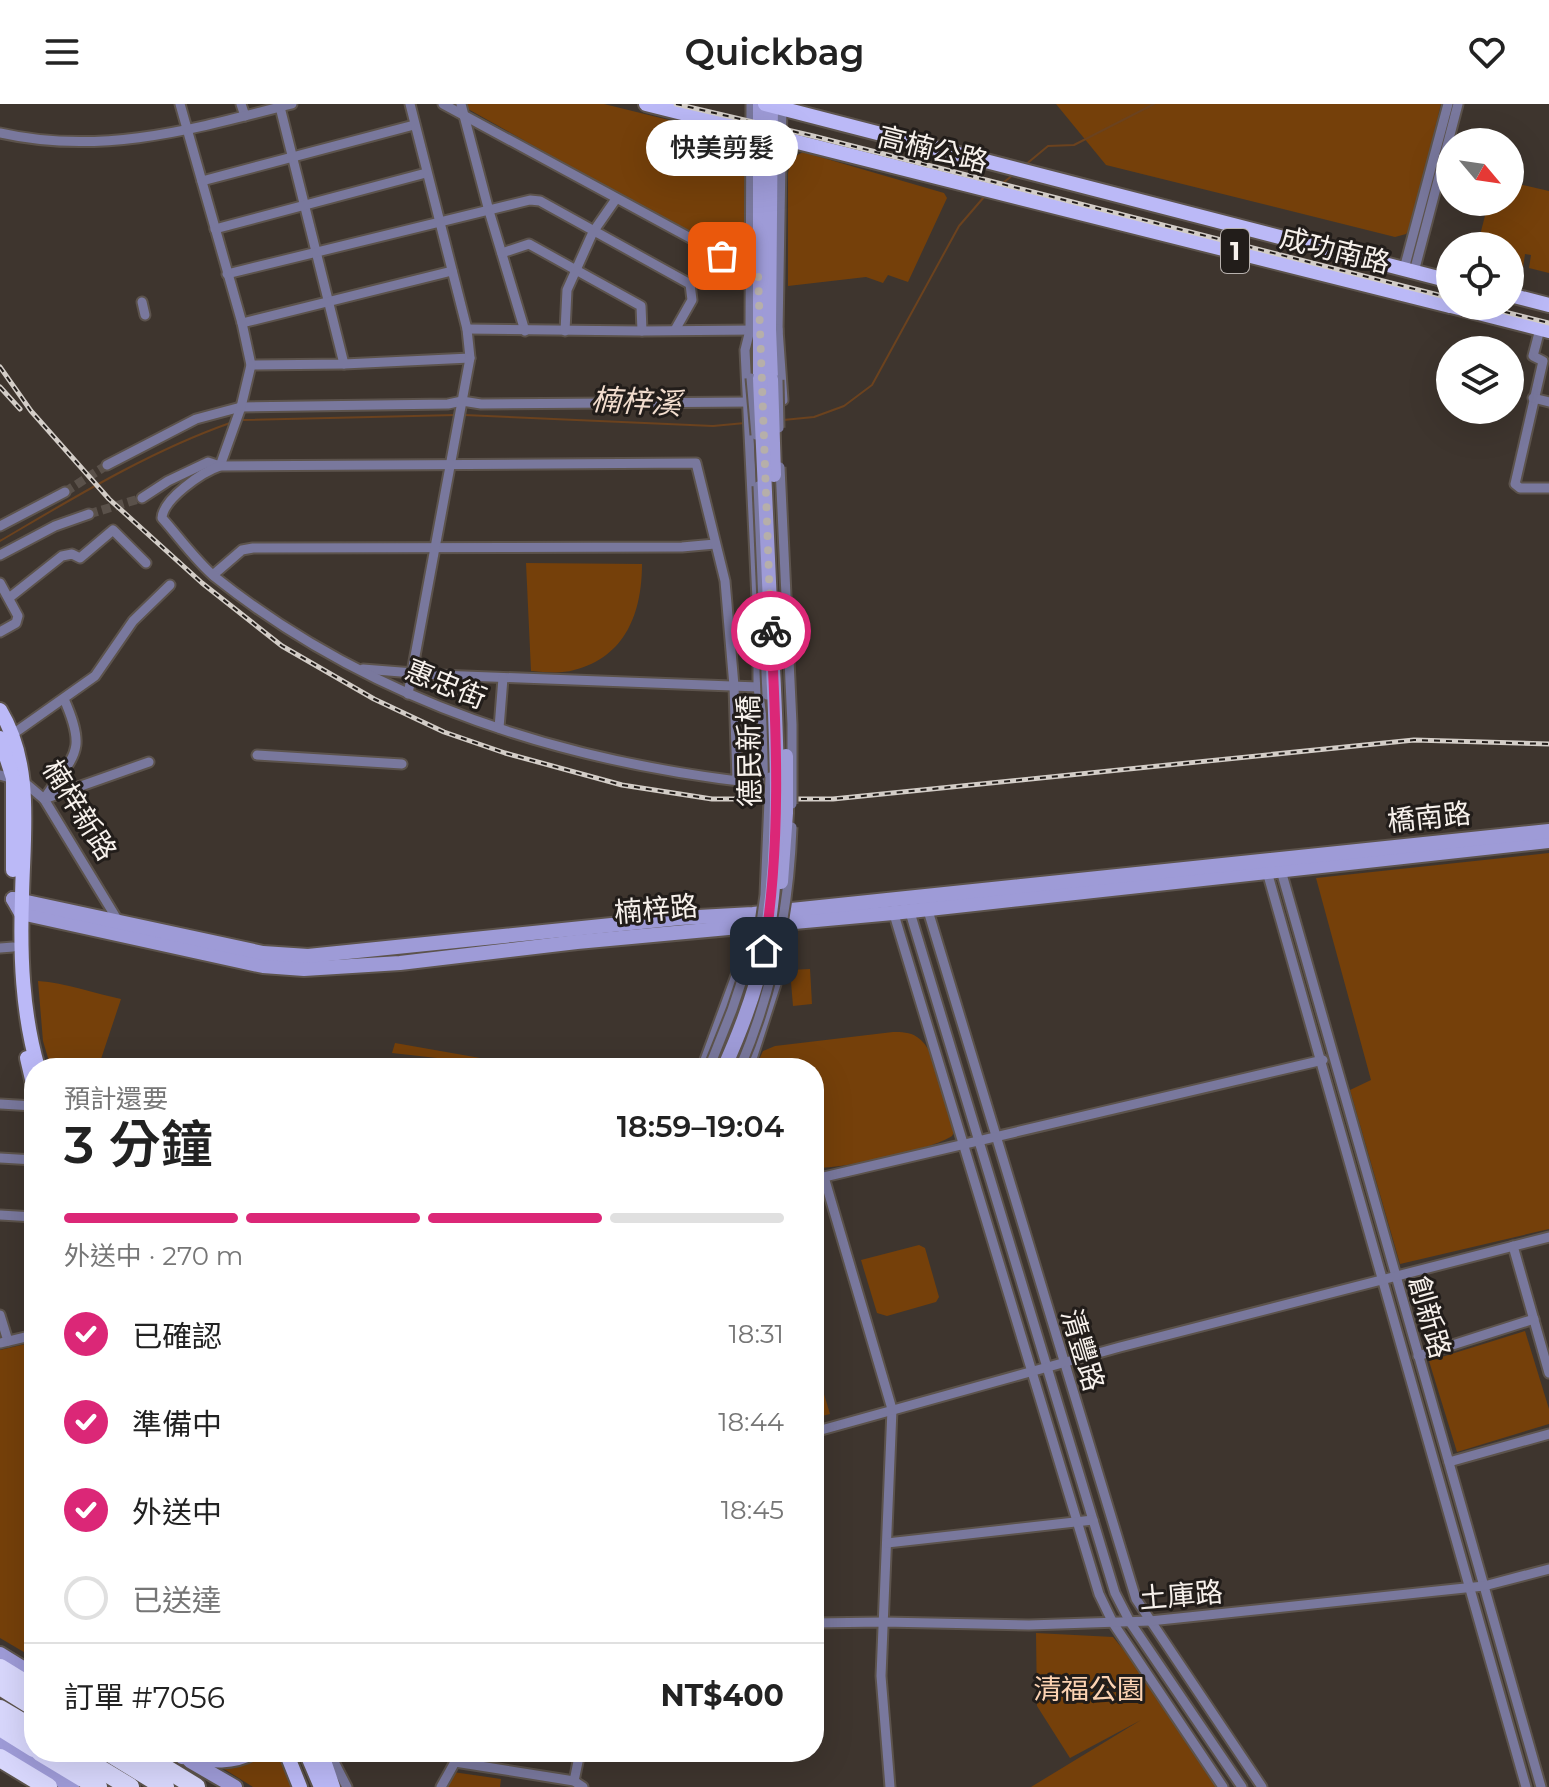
<!DOCTYPE html>
<html lang="zh-TW">
<head>
<meta charset="utf-8">
<style>
	:root { --surface:#fff; --page:#f2f2f2; --text:#222; --muted:#767676; --line:#e0e0e0; --accent:#db2777 }
	body { margin:0; font-family:Montserrat,"Noto Sans TC",sans-serif; background:var(--page); color:var(--text); height:100vh; display:flex; flex-direction:column; font-size:30px; white-space:nowrap }
	* { box-sizing:border-box; margin:0 }
	p { font-size:26px; color:var(--muted) }
	.icon { flex:none; width:44px; height:44px; fill:none; stroke:currentColor; stroke-width:2; stroke-linecap:round; stroke-linejoin:round }
	.map { position:relative; flex:1; overflow:hidden }
	.drawer { position:absolute; left:24px; top:954px; width:800px; height:704px; display:flex; flex-direction:column; background:var(--surface); border-radius:32px; box-shadow:0 8px 32px #0002 }
	.drawer>* { flex:none }
	.needle { width:52px; rotate:119deg }
	.buttons { position:absolute; left:1436px; top:24px; display:grid; gap:16px }
	.buttons a { display:grid; place-items:center; width:88px; height:88px; border-radius:50%; background:var(--surface); box-shadow:0 8px 32px #0002; font-size:40px }
	.pin { position:absolute; display:grid; place-items:center; width:68px; height:68px; color:#fff; margin:-34px; border-radius:16px; box-shadow:0 4px 12px #0006 }
	.courier { position:absolute; display:grid; place-items:center; width:80px; height:80px; margin:-40px; border:6px solid #db2777; border-radius:50%; background:#fff; color:#222; box-shadow:0 2px 10px #0007 }
	.bubble { position:absolute; height:56px; border-radius:28px; background:var(--surface); box-shadow:0 8px 32px #0002; font-size:26px; font-weight:600; line-height:56px; text-align:center }
	.head em { font-style:normal; font-weight:600 }
	.head div { display:flex; flex-direction:column-reverse }
	.head { display:flex; align-items:center; justify-content:space-between; height:136px; padding:0 40px }
	h1 { font-size:52px; font-weight:600; line-height:60px }
	.bar { display:grid; grid-template-columns:repeat(4,1fr); gap:12px 8px; align-content:center; height:96px; padding:0 40px }
	.bar i { height:10px; border-radius:6px; background:var(--line) }
	.bar .on { background:var(--accent) }
	.bar p { grid-column:span 4 }
	.line { display:flex; align-items:center; gap:20px; padding:0 40px; border-top:2px solid var(--line) }
	.line div { flex:1 }
	ol { padding:0 40px; list-style:none }
	li { display:flex; align-items:center; gap:24px; height:88px }
	li p { margin-inline-start:auto }
	li .icon { padding:8px; border-radius:50%; background:var(--accent); color:#fff; stroke-width:4 }
	li:last-child { color:var(--muted) }
	li i { width:44px; height:44px; border:4px solid var(--line); border-radius:50% }
	header { display:flex; justify-content:space-between; align-items:center; height:104px; padding:0 40px; background:var(--surface); font-size:36px; font-weight:600 }
	.map>svg:first-child { display:block }
	.green { fill:#75400a }
	.lines { fill:none; stroke-linecap:round; stroke-linejoin:round }
	.stream { stroke:#6b421e; stroke-width:2 }
	.street-tunnel { stroke:#5a514a; stroke-width:9; stroke-dasharray:9 4.5; stroke-linecap:butt }
	.street-casing { stroke:#5c534c; stroke-width:13 }
	.secondary-casing { stroke:#5c534c; stroke-width:18 }
	.primary-casing { stroke:#5c534c; stroke-width:18 }
	.highway-casing { stroke:#5c534c; stroke-width:22 }
	.street { stroke:#79789d; stroke-width:9 }
	.secondary { stroke:#9e9bd7; stroke-width:14 }
	.primary { stroke:#bbb9f7; stroke-width:14 }
	.highway { stroke:#d8d7fc; stroke-width:18 }
	.rail-casing { stroke:#d3cdc7; stroke-width:5 }
	.rail { stroke:#221d1a; stroke-width:2; stroke-dasharray:6; stroke-linecap:butt }
	.street-bridge-casing { stroke:#5c534c; stroke-width:13; stroke-linecap:butt }
	.secondary-bridge-casing { stroke:#5c534c; stroke-width:18; stroke-linecap:butt }
	.street-bridge { stroke:#79789d; stroke-width:9 }
	.secondary-bridge { stroke:#9e9bd7; stroke-width:14 }
	.done { stroke:#b6afaa; stroke-width:8; stroke-dasharray:0 14.4 }
	.route { stroke:#db2777; stroke-width:10 }
	.labels { text-anchor:middle; stroke-width:6; stroke-linejoin:round; paint-order:stroke }
	.shield { fill:#221d1a; stroke:#b7b1ad; stroke-width:2 }
	.shield-label { font-size:26px; font-weight:bold; fill:#f7f1ec }
	.street-label { font-size:28px; fill:#f7f1ec; stroke:#221d1a }
	.park-label { font-size:28px; fill:#fcd3b3; stroke:#221d1a }
	.water-label { font-size:30px; font-style:italic; fill:#f2ddce; stroke:#221d1a }
</style>
</head>
<body>
<header><svg class="icon" aria-label="menu" viewBox="0 0 24 24"><path d="M4 6h16M4 12h16M4 18h16"/></svg>Quickbag<svg class="icon" aria-label="heart" viewBox="0 0 24 24"><path d="M12 20l-8-8c-3-5 5-10 8-4 3-6 11-1 8 4z"/></svg></header>
<div class="map">
<svg width="1549" height="1683" viewBox="0 0 1549 1683">
	<rect width="100%" height="100%" fill="#3e352e"/>
	<g class="green">
		<polygon points="467,0 604,0 738,33 747,43 744,160 468,5"/>
		<polygon points="1056,0 1441,0 1411,124 1406,130 1395,133 1106,61"/>
		<path d="M803,48L944,89L947,94L908,178L888,171L883,179L866,173L788,182V69C790,59 793,52 803,48Z"/>
		<polygon points="1510,78 1549,87 1549,169 1529,164 1531,151 1525,150 1523,164 1510,161 1510,142 1484,142 1478,139 1488,100 1485,98 1510,98"/>
		<path d="M526,459L642,460C642,508 626,553 574,566C561,570 545,568 531,567Z"/>
		<polygon points="1549,749 1549,1125 1400,1160 1350,986 1371,976 1316,774"/>
		<polygon points="810,865 812,900 793,902 790,866"/>
		<path d="M38,877C66,879 93,889 121,895L98,964H51L43,937Z"/>
		<path d="M893,928C901,928 910,928 917,933C939,947 947,1002 955,1026L952,1032C931,1046 841,1065 814,1064V964H755L763,947L775,942Z"/>
		<polygon points="395,939 537,964 428,964 437,954 392,949"/>
		<polygon points="919,1141 925,1144 939,1193 936,1198 887,1212 877,1209 861,1156"/>
		<polygon points="1525,1227 1549,1305 1549,1320 1457,1348 1429,1257"/>
		<polygon points="34,1238 34,1554 0,1534 0,1246"/>
		<polygon points="814,1257 830,1310 814,1314"/>
		<polygon points="1036,1529 1113,1533 1168,1600 1220,1683 1031,1683 1141,1616 1070,1654 1037,1602"/>
		<polygon points="256,1648 280,1648 292,1683 253,1683 216,1660"/>
		<polygon points="453,1668 501,1675 500,1683 445,1683"/>
	</g>
	<g class="lines">
		<g class="stream">
			<polyline points="1024,62 1048,42 1074,41 1154,0"/>
			<polyline points="999,82 1013,71"/>
			<polyline points="464,311 713,322 745,319"/>
			<polyline points="240,316 457,311"/>
			<polyline points="783,316 814,313 844,302 872,281 959,122 984,93"/>
			<path d="M0,437C75,393 148,348 230,319"/>
		</g>
		<g class="street-tunnel">
			<polyline points="65,388 107,361"/>
			<polyline points="89,410 142,394"/>
		</g>
		<g class="street-casing">
			<g id="street">
				<polyline points="241,0 245,12"/>
				<polyline points="443,0 753,168"/>
				<polyline points="461,0 489,107 525,227"/>
				<polyline points="280,3 344,260"/>
				<path d="M0,29C101,52 194,25 292,0"/>
				<polyline points="202,77 414,21"/>
				<polyline points="215,125 426,69"/>
				<polyline points="502,149 529,140 641,202 642,227"/>
				<polyline points="1404,165 1448,0"/>
				<polyline points="1414,168 1458,0"/>
				<polyline points="227,170 530,96 540,97 690,180 692,196 675,226"/>
				<polyline points="142,198 145,211"/>
				<polyline points="242,219 452,167"/>
				<polyline points="467,225 642,227 755,226"/>
				<polyline points="1540,225 1533,252 1543,257 1515,380 1520,384 1549,384"/>
				<polyline points="565,227 567,186 593,128 616,95"/>
				<polyline points="778,228 782,0"/>
				<polyline points="251,261 344,260 470,254"/>
				<polyline points="1533,294 1549,298"/>
				<polyline points="774,297 783,296 778,225"/>
				<polyline points="107,361 196,315 241,303 448,300 462,297 481,300 751,298"/>
				<polyline points="142,394 168,377 208,358 220,362 241,303 251,261 242,219 180,0"/>
				<polyline points="0,422 65,388"/>
				<polyline points="0,451 55,422 89,410"/>
				<polyline points="213,471 242,446 253,444 682,443 715,440"/>
				<polyline points="0,479 18,512 16,519 0,528"/>
				<polyline points="9,494 62,452 72,450 80,454 113,426 146,459"/>
				<polyline points="363,565 439,571 758,583"/>
				<polyline points="408,590 470,254 467,225 410,0"/>
				<polyline points="499,624 503,574"/>
				<polyline points="13,630 95,572 133,517 170,481"/>
				<polyline points="257,651 402,660"/>
				<polyline points="0,671 24,678 44,695 120,820"/>
				<path d="M737,677L734,582L725,477L696,359L220,362C202,368 163,395 162,414C179,433 196,457 215,473C373,599 566,659 764,680L766,645L758,583V516L745,246L750,226L751,0"/>
				<path d="M44,695C74,650 88,649 64,595"/>
				<polyline points="44,695 149,658"/>
				<polyline points="1280,763 1541,1683"/>
				<polyline points="1266,764 1526,1683"/>
				<polyline points="926,800 1136,1495 1262,1683"/>
				<polyline points="909,805 1115,1489 1130,1518 1242,1683"/>
				<polyline points="893,807 1099,1490 1113,1519 1223,1683"/>
				<polyline points="0,844 13,843"/>
				<polyline points="702,964 744,850 752,818"/>
				<polyline points="749,964 776,880 792,814"/>
				<polyline points="0,1000 34,1002"/>
				<polyline points="0,1054 34,1056"/>
				<polyline points="814,1073 824,1073 1323,956"/>
				<polyline points="824,1073 892,1305 881,1572 890,1683"/>
				<polyline points="0,1111 34,1113"/>
				<polyline points="1513,1142 1549,1269"/>
				<polyline points="0,1211 8,1237"/>
				<polyline points="0,1239 34,1231"/>
				<polyline points="1418,1252 1534,1215"/>
				<polyline points="814,1328 1120,1243 1549,1133"/>
				<polyline points="1449,1358 1549,1330"/>
				<polyline points="887,1439 1093,1416"/>
				<polyline points="814,1519 883,1518 1029,1521 1150,1517 1484,1482 1549,1465"/>
				<polyline points="329,1648 347,1683"/>
				<polyline points="455,1658 574,1677 583,1683"/>
				<polyline points="574,1677 580,1648"/>
				<polyline points="441,1683 455,1658 457,1648"/>
			</g>
		</g>
		<g class="secondary-casing">
			<g id="secondary">
				<polyline points="760,0 760,274"/>
				<polyline points="771,275 769,225 771,0"/>
				<polyline points="13,795 21,809 263,862 304,865 400,859 577,838 893,809 1549,737"/>
				<polyline points="13,795 263,849 308,852 680,814 753,810 1549,727"/>
				<polyline points="0,1550 34,1571"/>
				<polyline points="0,1640 72,1683"/>
				<path d="M182,1653C206,1656 231,1661 253,1648"/>
				<polyline points="190,1657 235,1683"/>
			</g>
		</g>
		<g class="primary-casing">
			<g id="primary">
				<polyline points="646,0 1450,202"/>
				<polyline points="765,0 1450,177"/>
				<polyline points="1510,191 1549,201"/>
				<polyline points="1451,202 1549,227"/>
				<path d="M0,606C34,662 23,730 22,793C20,851 22,908 38,964"/>
				<polyline points="0,634 13,674 13,766"/>
				<polyline points="27,954 34,984"/>
				<polyline points="286,1648 300,1683"/>
				<polyline points="306,1648 321,1683"/>
				<polyline points="321,1648 333,1683"/>
			</g>
		</g>
		<g class="highway-casing">
			<g id="highway">
				<polyline points="0,1564 34,1585"/>
				<polyline points="0,1582 34,1603"/>
				<polyline points="0,1605 34,1625"/>
				<polyline points="0,1623 34,1644"/>
				<polyline points="40,1648 98,1683"/>
				<polyline points="72,1648 130,1683"/>
				<polyline points="108,1648 165,1683"/>
				<polyline points="139,1648 196,1683"/>
				<polyline points="0,1654 48,1683"/>
			</g>
		</g>
		<use href="#street" class="street"/>
		<use href="#secondary" class="secondary"/>
		<use href="#primary" class="primary"/>
		<use href="#highway" class="highway"/>
		<g class="rail-casing">
			<g id="rail">
				<polyline points="676,0 813,32 1450,194"/>
				<polyline points="1481,202 1549,219"/>
				<polyline points="0,263 31,307 109,395 202,479 282,542 374,595 444,628 505,649 622,681 712,695 833,695 1414,636 1549,640"/>
				<polyline points="0,283 20,305"/>
			</g>
		</g>
		<use href="#rail" class="rail"/>
		<g class="street-bridge-casing">
			<g id="street-bridge">
				<polyline points="751,274 756,331"/>
				<polyline points="778,276 779,324"/>
				<polyline points="780,363 792,620 792,700"/>
				<polyline points="758,382 767,591"/>
				<polyline points="709,964 732,906 761,819 765,791 770,673"/>
				<path d="M740,964C773,886 789,807 792,723"/>
			</g>
		</g>
		<g class="secondary-bridge-casing">
			<g id="secondary-bridge">
				<polyline points="771,275 774,371"/>
				<polyline points="781,778 786,709 786,652"/>
				<path d="M724,964C741,926 757,885 765,843C784,738 776,629 771,522C767,440 763,357 760,274"/>
			</g>
		</g>
		<use href="#street-bridge" class="street-bridge"/>
		<use href="#secondary-bridge" class="secondary-bridge"/>
	</g>
	<g class="lines">
		<polyline class="done" points="722,152 758,170 771,527"/>
		<path class="route" d="M764,847C781,741 777,634 771,527"/>
	</g>
	<g class="labels">
		<rect class="shield" x="1221" y="125" width="28" height="44" rx="6"/>
		<g class="shield-label">
			<text x="1235" y="156">1</text>
		</g>
		<g class="street-label">
			<text transform="translate(933 45) rotate(14)" y="10">高楠公路</text>
			<text transform="translate(1335 146) rotate(14)" y="10">成功南路</text>
			<text transform="translate(446 580) rotate(22)" y="10">惠忠街</text>
			<text transform="translate(749 647) rotate(-91)" y="10">德民新橋</text>
			<text transform="translate(80 706) rotate(58)" y="10">楠梓新路</text>
			<text transform="translate(1429 713) rotate(-6)" y="10">橋南路</text>
			<text transform="translate(656 805) rotate(-5)" y="10">楠梓路</text>
			<text transform="translate(1430 1213) rotate(74)" y="10">創新路</text>
			<text transform="translate(1083 1246) rotate(73)" y="10">清豐路</text>
			<text transform="translate(1181 1491) rotate(-5)" y="10">土庫路</text>
		</g>
		<g class="park-label">
			<text x="1089" y="1595">清福公園</text>
		</g>
		<g class="water-label">
			<text transform="translate(636 298) rotate(3)" y="10">楠梓溪</text>
		</g>
	</g>
</svg>
<div class="buttons">
<a><svg class="needle" viewBox="-14 -14 28 28"><path d="M0-13l5 13h-10z" fill="#e53935"/><path d="M0 13l5-13h-10z" fill="#767676"/></svg></a>
<a><svg class="icon" aria-label="locate" viewBox="0 0 24 24"><circle cx="12" cy="12" r="6"/><path d="M12 2v4M12 18v4M2 12h4M18 12h4"/></svg></a>
<a><svg class="icon" aria-label="layers" viewBox="0 0 24 24"><path d="M12 4l9 5-9 5-9-5zM3 14l9 5 9-5"/></svg></a>
</div>
<div class="pin" style="left:722px;top:152px;background:#ea580c"><svg class="icon" aria-label="bag" viewBox="0 0 24 24"><path d="M5 8h14l-1 12H6zM9 8a3 3 0 0 1 6 0"/></svg></div>
<div class="pin" style="left:764px;top:847px;background:#1f2937"><svg class="icon" aria-label="home" viewBox="0 0 24 24"><path d="M3 11l9-7 9 7M6 9v11h12V9"/></svg></div>
<div class="courier" style="left:771px;top:527px"><svg class="icon" aria-label="bike" viewBox="0 0 24 24"><circle cx="6" cy="16" r="4"/><circle cx="18" cy="16" r="4"/><path d="M6 16l4-8h5l3 8M10 8l3 8H6M13 5h3"/></svg></div>
<div class="bubble" style="left:646px;top:16px;width:152px">快美剪髮</div>
<section class="drawer">
<div class="head"><div><h1>3 分鐘</h1><p>預計還要</p></div><em>18:59–19:04</em></div>
<div class="bar"><i class="on"></i><i class="on"></i><i class="on"></i><i></i><p>外送中 · 270 m</p></div>
<ol>
<li><svg class="icon" aria-label="check" viewBox="0 0 24 24"><path d="M5 12l5 5 9-10"/></svg>已確認<p>18:31</p></li>
<li><svg class="icon" aria-label="check" viewBox="0 0 24 24"><path d="M5 12l5 5 9-10"/></svg>準備中<p>18:44</p></li>
<li><svg class="icon" aria-label="check" viewBox="0 0 24 24"><path d="M5 12l5 5 9-10"/></svg>外送中<p>18:45</p></li>
<li><i></i>已送達</li>
</ol>
<div class="line" style="height:104px"><div>訂單 #7056</div><b>NT$400</b></div>
</section>
</div>
</body>
</html>
